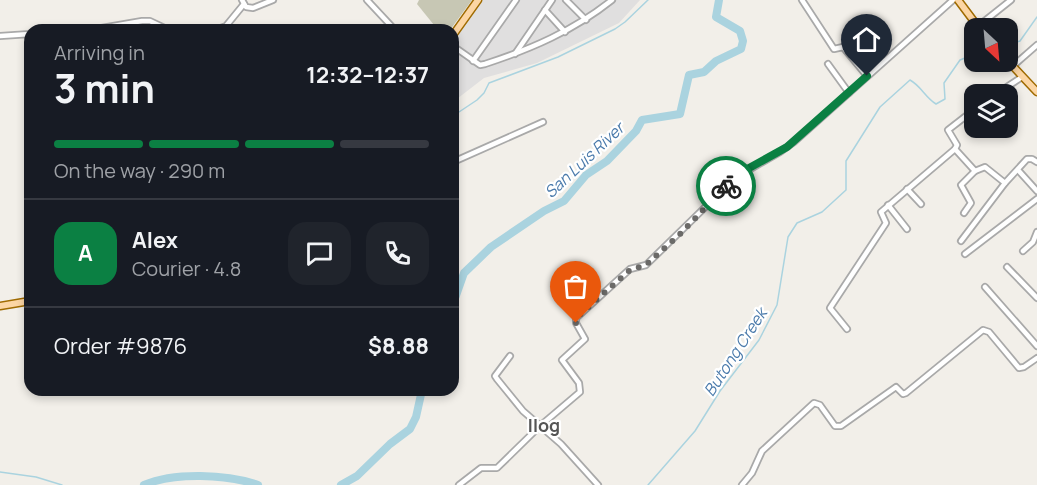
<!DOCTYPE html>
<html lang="en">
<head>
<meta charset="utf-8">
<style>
	:root { --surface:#171b24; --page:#20242c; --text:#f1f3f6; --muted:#9ea1a6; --line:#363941; --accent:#0b8043 }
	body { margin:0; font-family:Manrope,sans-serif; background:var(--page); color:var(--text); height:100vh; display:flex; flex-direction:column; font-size:22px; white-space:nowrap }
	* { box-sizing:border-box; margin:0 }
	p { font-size:20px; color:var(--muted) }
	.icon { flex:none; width:33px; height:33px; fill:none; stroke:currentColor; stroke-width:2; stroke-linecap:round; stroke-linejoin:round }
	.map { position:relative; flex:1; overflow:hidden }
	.sheet { position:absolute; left:24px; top:24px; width:435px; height:372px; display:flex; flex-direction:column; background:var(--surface); border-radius:18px; box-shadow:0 3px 9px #0003 }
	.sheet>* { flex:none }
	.needle { width:39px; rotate:154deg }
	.tools { position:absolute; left:964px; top:18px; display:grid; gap:12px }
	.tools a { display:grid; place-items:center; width:54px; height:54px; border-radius:12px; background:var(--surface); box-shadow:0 3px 9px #0003; font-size:30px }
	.pin { position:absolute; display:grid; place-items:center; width:51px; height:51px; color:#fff; margin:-62px -26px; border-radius:50% 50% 50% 0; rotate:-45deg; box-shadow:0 0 6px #0007 }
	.pin .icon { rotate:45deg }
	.courier { position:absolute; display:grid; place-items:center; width:60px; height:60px; margin:-30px; border:4px solid #0b8043; border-radius:50%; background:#fff; color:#222; box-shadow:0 2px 8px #0007 }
	.overview em { font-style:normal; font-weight:700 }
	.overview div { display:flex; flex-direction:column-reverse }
	.overview { display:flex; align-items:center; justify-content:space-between; height:102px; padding:0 30px }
	h1 { font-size:39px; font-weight:700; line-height:45px }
	.bar { display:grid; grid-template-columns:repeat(4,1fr); gap:9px 6px; align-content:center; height:72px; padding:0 30px }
	.bar i { height:8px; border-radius:4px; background:var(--line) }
	.bar .on { background:var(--accent) }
	.bar p { grid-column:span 4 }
	.line { display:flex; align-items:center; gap:15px; padding:0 30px; border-top:2px solid var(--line) }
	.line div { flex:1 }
	.round { display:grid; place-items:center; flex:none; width:63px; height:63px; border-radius:18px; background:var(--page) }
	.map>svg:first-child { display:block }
	.residential { fill:#e0dfdf }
	.construction { fill:#c7c7b4 }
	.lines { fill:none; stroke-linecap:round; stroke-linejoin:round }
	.stream { stroke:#aad3df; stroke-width:1.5 }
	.river { stroke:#aad3df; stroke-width:8 }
	.minor-casing { stroke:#a9a9a9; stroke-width:8 }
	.major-casing { stroke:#a06b00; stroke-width:9 }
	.minor { stroke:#fff; stroke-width:4.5 }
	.major { stroke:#fcd6a4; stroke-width:6 }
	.done { stroke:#6b6a68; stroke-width:6; stroke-dasharray:0 10.8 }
	.route { stroke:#0b8043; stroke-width:8 }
	.labels { text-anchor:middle; stroke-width:4.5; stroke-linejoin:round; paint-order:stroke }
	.water-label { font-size:16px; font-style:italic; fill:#4a7aab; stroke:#fff }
	.quarter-label { font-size:18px; font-weight:bold; fill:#555; stroke:#fff }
</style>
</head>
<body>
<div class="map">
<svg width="1037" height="485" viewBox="0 0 1037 485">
	<rect width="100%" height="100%" fill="#f2efe9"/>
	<polygon class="residential" points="482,0 640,0 619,23 537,63 484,78 453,102 453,40"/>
	<polygon class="construction" points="419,0 472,0 450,30 438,30 417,4"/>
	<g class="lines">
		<g class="stream">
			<polyline points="1008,45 1020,41 1037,17"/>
			<polyline points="983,62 985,65 993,65 995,62"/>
			<polyline points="453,116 477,100 484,93 489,83 558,57 615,29 625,22 648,0"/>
			<polyline points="0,472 36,477 62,485"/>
			<path d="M648,485L695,431L720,391L759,340L777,305L788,237L797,223L822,212L846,190V161L880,107L910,80C921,86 925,97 936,104L945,99L944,83L960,60L975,54"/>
		</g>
		<g class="river">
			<polyline points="453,304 464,273 491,247 544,211 564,201 586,175 607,161 636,131 642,120 680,114 689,75 704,72 716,61 741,49 743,41 740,31 716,17 719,0"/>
			<path d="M144,485C174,472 227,474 258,485"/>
			<polyline points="341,485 357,476 390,444 410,429 416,417 422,390"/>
		</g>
		<g class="minor-casing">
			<g id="minor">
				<polyline points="242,0 246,7 253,8 273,0"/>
				<polyline points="367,0 395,30"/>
				<polyline points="566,0 586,20"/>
				<polyline points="802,0 834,49 843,47 867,76"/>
				<polyline points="545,10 565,32"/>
				<polyline points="977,27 1011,0"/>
				<polyline points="90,30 142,21 150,21 169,30"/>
				<polyline points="193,30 218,29 226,26 244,4"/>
				<polyline points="0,36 30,34"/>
				<path d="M453,46L480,65L485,64C531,49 573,31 612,0"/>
				<polyline points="515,54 552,0"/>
				<polyline points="473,61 516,0"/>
				<polyline points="828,64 849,93"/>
				<polyline points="1013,66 1037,45"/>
				<polyline points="996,94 1022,77"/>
				<polyline points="975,109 948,130 957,145 955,149 975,171 985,167 1005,183 1027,159 1032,159 1037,162"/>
				<polyline points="453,162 543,122"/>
				<polyline points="1018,170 1037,191"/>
				<polyline points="907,189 921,204"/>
				<polyline points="888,205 907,229"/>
				<polyline points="964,213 971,203 961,185 975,171"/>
				<polyline points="961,241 1005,183"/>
				<polyline points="1023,251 1033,242 1037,232"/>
				<polyline points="965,254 1037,199"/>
				<polyline points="1007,267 1037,298"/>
				<polyline points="985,287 1037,346"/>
				<polyline points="847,329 830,308 886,223 881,212 955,149"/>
				<polyline points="510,356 495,376 497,379 523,411 561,444 598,485"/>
				<polyline points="459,485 481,468 497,468 540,426 580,392 579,383 562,360 585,339 576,323 576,318 630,269 646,265 735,178 780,152 794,142 953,0"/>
				<polyline points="742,485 752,473 762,451 814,403 820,405 835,426 841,426 896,387 903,394 906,393 983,330 989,332 1019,368 1024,367 1037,358"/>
			</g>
		</g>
		<g class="major-casing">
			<g id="major">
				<polyline points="958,0 979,28"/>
				<polyline points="453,35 478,0"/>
				<polyline points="1008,61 1037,92"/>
				<polyline points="0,306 30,301"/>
			</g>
		</g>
		<use href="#minor" class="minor"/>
		<use href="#major" class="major"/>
	</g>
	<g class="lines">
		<polyline class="done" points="576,323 576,318 630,270 646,265 680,234 726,186"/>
		<polyline class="route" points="726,186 742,172 787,147 867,76"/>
	</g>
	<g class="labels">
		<g class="water-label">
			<text transform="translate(584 160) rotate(-43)" y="6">San Luis River</text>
			<text transform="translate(735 352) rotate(-57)" y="6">Butong Creek</text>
		</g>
		<g class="quarter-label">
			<text x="544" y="432">Ilog</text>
		</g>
	</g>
</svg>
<div class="tools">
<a><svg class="needle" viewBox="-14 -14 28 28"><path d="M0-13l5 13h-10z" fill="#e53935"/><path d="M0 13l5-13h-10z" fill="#9ea1a6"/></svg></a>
<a><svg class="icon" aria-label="layers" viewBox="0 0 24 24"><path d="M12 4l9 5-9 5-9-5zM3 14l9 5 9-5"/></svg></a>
</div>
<div class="pin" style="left:576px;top:323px;background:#ea580c"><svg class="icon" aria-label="bag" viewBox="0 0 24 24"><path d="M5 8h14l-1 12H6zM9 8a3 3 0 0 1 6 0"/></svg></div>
<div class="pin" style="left:867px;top:76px;background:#1f2937"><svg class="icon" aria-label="home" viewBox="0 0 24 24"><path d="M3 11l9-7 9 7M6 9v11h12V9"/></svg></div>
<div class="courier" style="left:726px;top:186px"><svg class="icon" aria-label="bike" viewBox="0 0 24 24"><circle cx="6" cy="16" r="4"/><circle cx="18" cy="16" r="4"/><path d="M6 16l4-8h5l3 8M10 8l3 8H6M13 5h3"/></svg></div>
<section class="sheet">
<div class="overview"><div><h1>3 min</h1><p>Arriving in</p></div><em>12:32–12:37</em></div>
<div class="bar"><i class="on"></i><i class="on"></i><i class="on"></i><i></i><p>On the way · 290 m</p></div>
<div class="line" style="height:108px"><b class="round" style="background:var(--accent);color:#fff">A</b><div><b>Alex</b><p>Courier · 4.8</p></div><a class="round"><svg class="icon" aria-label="chat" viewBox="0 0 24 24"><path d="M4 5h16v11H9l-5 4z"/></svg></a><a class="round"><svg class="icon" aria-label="phone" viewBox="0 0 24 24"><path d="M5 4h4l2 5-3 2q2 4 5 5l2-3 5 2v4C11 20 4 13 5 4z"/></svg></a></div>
<div class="line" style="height:78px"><div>Order #9876</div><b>$8.88</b></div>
</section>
</div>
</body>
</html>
